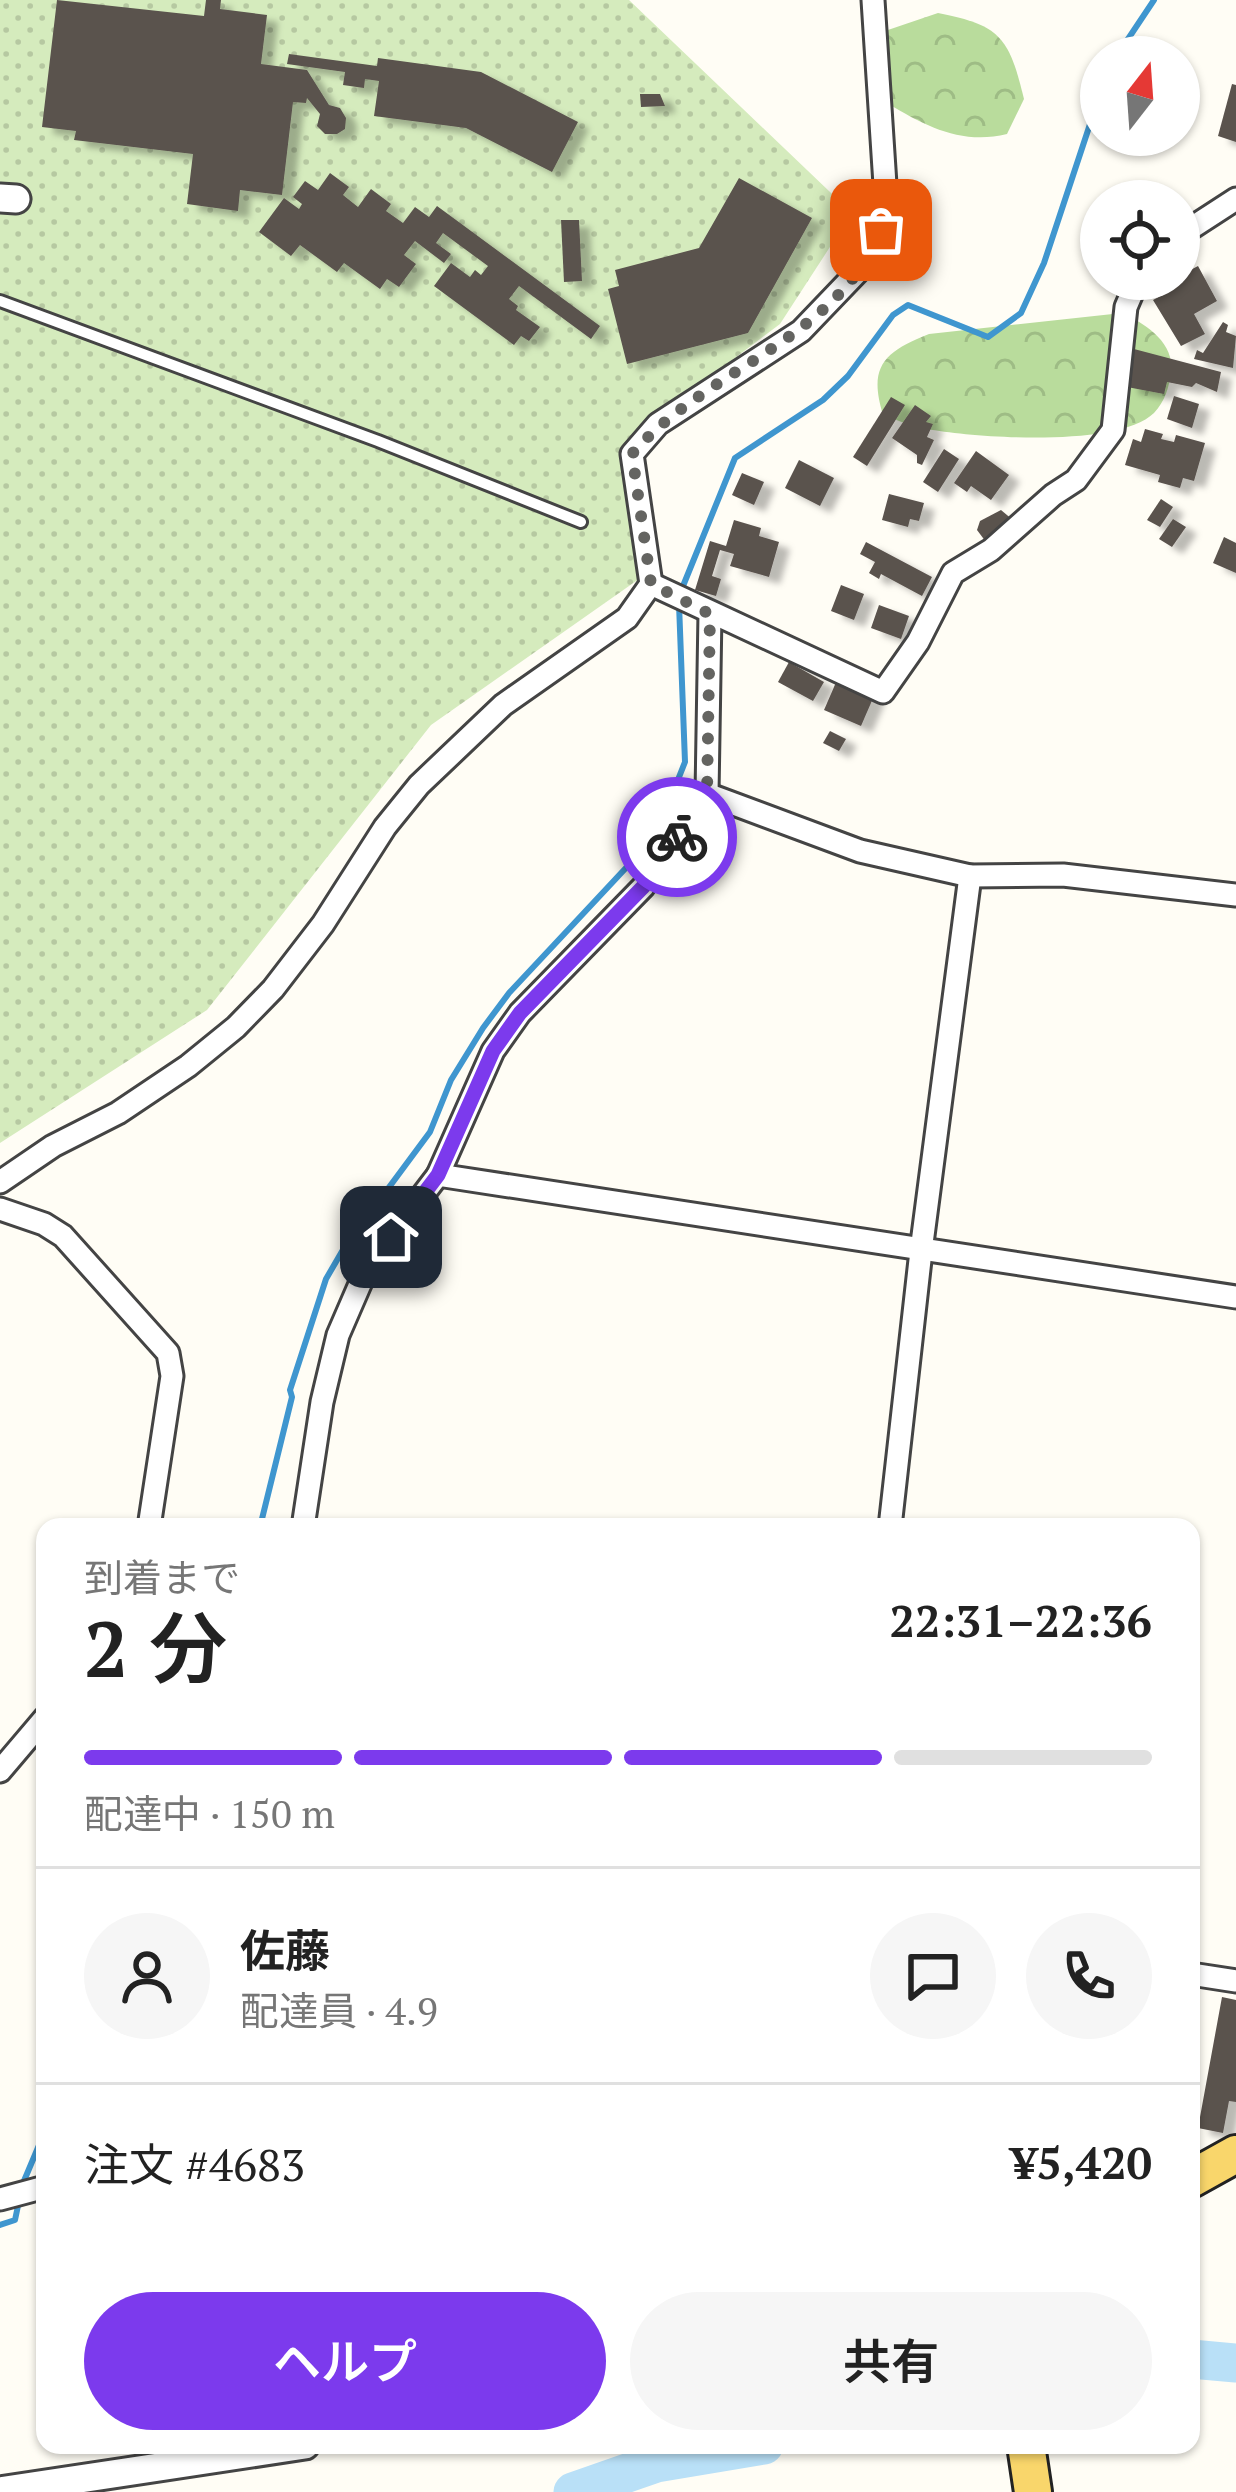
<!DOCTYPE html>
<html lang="ja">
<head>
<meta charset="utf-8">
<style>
	:root { --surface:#fff; --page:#f6f6f6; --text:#222; --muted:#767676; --line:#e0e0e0; --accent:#7c3aed }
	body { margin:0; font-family:"PT Serif","Noto Sans JP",serif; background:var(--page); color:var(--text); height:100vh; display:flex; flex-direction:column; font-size:45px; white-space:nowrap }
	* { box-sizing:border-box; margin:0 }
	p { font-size:39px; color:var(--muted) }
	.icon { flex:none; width:66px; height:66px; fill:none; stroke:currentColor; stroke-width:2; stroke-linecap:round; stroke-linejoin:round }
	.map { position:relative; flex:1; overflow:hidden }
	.sheet { position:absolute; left:36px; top:1518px; width:1164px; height:936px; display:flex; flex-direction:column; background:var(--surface); border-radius:24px; box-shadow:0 3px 9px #0004 }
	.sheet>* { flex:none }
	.needle { width:78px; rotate:17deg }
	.tools { position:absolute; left:1080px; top:36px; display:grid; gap:24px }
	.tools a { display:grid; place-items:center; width:120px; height:120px; border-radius:50%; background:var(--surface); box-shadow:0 3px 9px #0004; font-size:60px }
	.pin { position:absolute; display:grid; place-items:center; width:102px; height:102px; color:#fff; margin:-51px; border-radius:24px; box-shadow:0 6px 18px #0006 }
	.courier { position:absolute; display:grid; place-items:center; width:120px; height:120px; margin:-60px; border:9px solid #7c3aed; border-radius:50%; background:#fff; color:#222; box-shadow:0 3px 15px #0007 }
	.head em { font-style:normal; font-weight:600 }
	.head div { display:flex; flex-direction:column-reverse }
	.head { display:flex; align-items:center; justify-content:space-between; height:204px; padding:0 48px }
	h1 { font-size:78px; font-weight:600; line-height:90px }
	.bar { display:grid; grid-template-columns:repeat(4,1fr); gap:18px 12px; align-content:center; height:144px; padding:0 48px }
	.bar i { height:15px; border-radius:9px; background:var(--line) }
	.bar .active { background:var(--accent) }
	.bar p { grid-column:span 4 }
	.line { display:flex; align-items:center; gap:30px; padding:0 48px; border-top:3px solid var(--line) }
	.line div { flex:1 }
	.round { display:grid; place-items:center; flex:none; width:126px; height:126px; border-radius:63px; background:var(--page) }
	.action { display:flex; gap:24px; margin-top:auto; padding:24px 48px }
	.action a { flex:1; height:138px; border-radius:72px; background:var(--accent); color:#fff; font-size:48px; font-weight:600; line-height:138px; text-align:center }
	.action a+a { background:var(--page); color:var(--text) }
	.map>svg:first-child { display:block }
	.grass { fill:url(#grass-dots) }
	.forest { fill:url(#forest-crowns) }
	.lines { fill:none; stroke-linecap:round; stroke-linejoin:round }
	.stream { stroke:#3f96cf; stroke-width:6 }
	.river { stroke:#b9e0f7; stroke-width:39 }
	.building { fill:#5a524d; filter:url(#shadow) }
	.service-casing { stroke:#444; stroke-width:16 }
	.minor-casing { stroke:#444; stroke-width:27 }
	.tertiary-casing { stroke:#444; stroke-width:33 }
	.primary-casing { stroke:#222; stroke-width:42 }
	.service { stroke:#fff; stroke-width:10 }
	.minor { stroke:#fff; stroke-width:21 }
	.tertiary { stroke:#fff; stroke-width:27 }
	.primary { stroke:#f9d66b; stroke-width:36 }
	.done { stroke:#646461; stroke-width:12; stroke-dasharray:0 21.6 }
	.route { stroke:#7c3aed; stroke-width:15 }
</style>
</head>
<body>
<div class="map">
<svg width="1236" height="2492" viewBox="0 0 1236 2492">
	<defs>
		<pattern id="grass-dots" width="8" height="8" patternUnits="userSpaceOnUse" patternTransform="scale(3)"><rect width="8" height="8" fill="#d5ebbd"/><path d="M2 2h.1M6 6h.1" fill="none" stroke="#b6c8a1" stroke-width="1.8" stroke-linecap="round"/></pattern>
		<pattern id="forest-crowns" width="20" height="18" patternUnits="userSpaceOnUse" patternTransform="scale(3)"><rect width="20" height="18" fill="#b9dc9c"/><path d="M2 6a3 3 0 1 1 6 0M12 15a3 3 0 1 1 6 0" fill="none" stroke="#9ebc85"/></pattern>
		<filter id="shadow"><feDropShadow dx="11" dy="7" stdDeviation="3" flood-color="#0004"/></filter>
	</defs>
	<rect width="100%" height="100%" fill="#fffdf5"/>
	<polygon class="grass" points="0,0 629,0 852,213 780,324 632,436 639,579 431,725 207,1010 0,1143"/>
	<g class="forest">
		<path d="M938,13C1000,25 1009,37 1024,99L1007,134C963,145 926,127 889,104L882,32Z"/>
		<path d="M1122,313C1144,323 1175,342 1171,372C1169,388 1165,401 1154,413C1118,448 975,438 927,429C912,427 897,420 883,415C868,366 884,352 929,334Z"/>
	</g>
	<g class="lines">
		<g class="stream">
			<polyline points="1116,57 1154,0"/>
			<polyline points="681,591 735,458 823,400 848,376 893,315 908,305 988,337 1021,313 1044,263 1101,91"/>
			<polyline points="260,1527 292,1397 290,1390 326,1279 344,1248 430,1132 451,1080 483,1028 509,993 638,855 668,805 685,762 679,604"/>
			<polyline points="21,2188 45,2131"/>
			<polyline points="0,2225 15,2220 19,2201"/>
		</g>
		<g class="river">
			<polyline points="1191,2359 1236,2363"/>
			<polyline points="573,2492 656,2463 764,2445"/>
		</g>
	</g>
	<g class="building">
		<polygon points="57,0 204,16 206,0 221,0 220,9 267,15 261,64 307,70 329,105 340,108 346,118 345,129 337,134 325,134 317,126 320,114 307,98 306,103 293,102 282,195 240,190 238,211 187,204 193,154 74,140 76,131 42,127"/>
		<polygon points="289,54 377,66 378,58 481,72 578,122 552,172 466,128 374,116 379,81 365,79 364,88 343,85 345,72 287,64"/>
		<polygon points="1232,84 1236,85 1236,142 1218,136"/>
		<polygon points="640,94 660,94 665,106 641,107"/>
		<polygon points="330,173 349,187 343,195 358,207 371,189 391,204 386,211 403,223 415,207 429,217 437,206 600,326 591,339 519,286 509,299 518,306 516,310 540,327 529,341 521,336 514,345 434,286 451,263 470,277 475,270 481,275 488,266 443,233 436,243 451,254 444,263 415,241 404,255 416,264 399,287 387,279 380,289 344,263 337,272 300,245 291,256 259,232 284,198 299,209 302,204 293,197 305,181 318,190"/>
		<polygon points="739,178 812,218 748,333 627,364 608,289 619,286 615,270 699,248"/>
		<polygon points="561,220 579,220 582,281 564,282"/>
		<polygon points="1198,266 1217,301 1194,314 1205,334 1181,346 1153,300 1172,290 1168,282"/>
		<polygon points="1223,322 1228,325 1226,332 1236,336 1233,368 1194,359 1197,350 1203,353"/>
		<polygon points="1134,349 1221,372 1217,392 1196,383 1192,387 1167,382 1164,394 1127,387"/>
		<polygon points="1174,396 1199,404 1192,428 1167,419"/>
		<polygon points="891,397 905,405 867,466 853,457"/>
		<polygon points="915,405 931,416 926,422 933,424 927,437 934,440 922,465 917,463 917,455 892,438"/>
		<polygon points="1145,429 1163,434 1161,439 1174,442 1176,435 1205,443 1194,481 1183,478 1180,488 1158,482 1160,475 1125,465 1133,439 1141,442"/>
		<polygon points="944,449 959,459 938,492 923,482"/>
		<polygon points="976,451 1009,475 991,500 971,486 967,492 954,483"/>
		<polygon points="799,460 834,478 820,506 785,488"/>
		<polygon points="742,473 764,482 754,505 732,495"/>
		<polygon points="889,494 924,503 919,521 910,519 908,527 882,520"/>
		<polygon points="1161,499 1173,507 1160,527 1147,520"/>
		<polygon points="1001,510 1014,521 986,542 977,530 980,521"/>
		<polygon points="1173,519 1186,527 1172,547 1159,539"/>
		<polygon points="734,520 761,528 759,536 779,542 769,577 730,566 734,554 720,550 712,576 721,579 716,596 695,590 710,541 726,546"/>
		<polygon points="1224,537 1236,543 1236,573 1213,563"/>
		<polygon points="866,542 932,577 922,596 881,574 879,579 869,573 875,562 860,554"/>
		<polygon points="841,585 864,594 854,620 831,611"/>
		<polygon points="879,605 909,616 901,639 871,628"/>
		<polygon points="789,662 824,682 813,701 778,682"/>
		<polygon points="837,680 874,696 861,726 824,710"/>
		<polygon points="830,731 846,739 839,751 823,743"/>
		<polygon points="1222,1997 1236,2000 1236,2102 1229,2101 1223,2133 1198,2128"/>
	</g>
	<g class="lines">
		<g class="service-casing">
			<polyline id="service" points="0,301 378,441 581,522"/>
		</g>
		<g class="minor-casing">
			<g id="minor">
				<polyline points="1179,236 1236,199"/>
				<polyline points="651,584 883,692 918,642 953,573 991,550 1053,495 1076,480 1113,430 1126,307 1138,279"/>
				<polyline points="707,794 860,851 970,876 1063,875 1236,895"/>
				<polyline points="438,1175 1236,1297"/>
				<polyline points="0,1182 53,1146 118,1113 188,1066 236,1027 273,989 323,924 385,827 419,785 503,705 627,618 651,584 632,454 658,424 801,331 869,260 881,230 886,200 873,0"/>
				<polyline points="0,1209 44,1224 63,1236 168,1353 172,1376 149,1527"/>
				<polyline points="303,1527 322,1402 338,1335 367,1268 438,1175 493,1051 520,1013 643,887 707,794 710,613"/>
				<polyline points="890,1527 921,1251 970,876"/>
				<polyline points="0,1771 45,1718"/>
				<polyline points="1191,1974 1236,1981"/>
				<polyline points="0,2199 45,2187"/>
			</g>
		</g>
		<g class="tertiary-casing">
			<g id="tertiary">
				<polyline points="0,198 16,199"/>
				<polyline points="0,2491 305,2445"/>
			</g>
		</g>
		<g class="primary-casing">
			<g id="primary">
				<polyline points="1191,2179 1236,2154"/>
				<polyline points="1026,2445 1033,2492"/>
			</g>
		</g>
		<use href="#service" class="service"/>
		<use href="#minor" class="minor"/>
		<use href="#tertiary" class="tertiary"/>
		<use href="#primary" class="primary"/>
	</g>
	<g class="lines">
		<path class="done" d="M677,837L707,794L710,614L651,584L632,454C705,369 836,341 881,230"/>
		<polyline class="route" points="391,1237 438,1175 493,1051 520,1013 643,887 677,837"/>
	</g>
</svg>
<div class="tools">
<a><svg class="needle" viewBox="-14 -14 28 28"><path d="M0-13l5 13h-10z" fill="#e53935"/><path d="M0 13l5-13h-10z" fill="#767676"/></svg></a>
<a><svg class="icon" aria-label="locate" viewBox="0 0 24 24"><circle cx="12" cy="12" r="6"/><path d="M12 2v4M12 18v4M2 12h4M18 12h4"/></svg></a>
</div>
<div class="pin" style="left:881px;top:230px;background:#ea580c"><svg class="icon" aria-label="bag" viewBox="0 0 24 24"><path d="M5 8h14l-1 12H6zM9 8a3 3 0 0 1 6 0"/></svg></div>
<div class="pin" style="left:391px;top:1237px;background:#1f2937"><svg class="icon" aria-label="home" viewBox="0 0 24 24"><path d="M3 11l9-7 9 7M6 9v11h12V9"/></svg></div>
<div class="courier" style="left:677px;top:837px"><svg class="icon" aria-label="bike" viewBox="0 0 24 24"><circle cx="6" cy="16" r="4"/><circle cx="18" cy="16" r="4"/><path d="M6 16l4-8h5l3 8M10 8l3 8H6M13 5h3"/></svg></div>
<section class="sheet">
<div class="head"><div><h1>2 分</h1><p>到着まで</p></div><em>22:31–22:36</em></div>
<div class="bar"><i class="active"></i><i class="active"></i><i class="active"></i><i></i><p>配達中 · 150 m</p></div>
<div class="line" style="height:216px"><a class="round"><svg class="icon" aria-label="person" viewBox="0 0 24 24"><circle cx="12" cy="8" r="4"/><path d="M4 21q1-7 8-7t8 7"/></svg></a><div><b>佐藤</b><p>配達員 · 4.9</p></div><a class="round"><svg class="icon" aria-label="chat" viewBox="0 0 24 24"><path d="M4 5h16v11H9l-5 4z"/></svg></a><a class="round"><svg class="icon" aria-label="phone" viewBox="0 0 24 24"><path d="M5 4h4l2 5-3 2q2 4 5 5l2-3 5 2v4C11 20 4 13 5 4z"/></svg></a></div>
<div class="line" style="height:156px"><div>注文 #4683</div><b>¥5,420</b></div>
<div class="action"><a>ヘルプ</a><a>共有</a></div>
</section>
</div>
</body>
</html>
